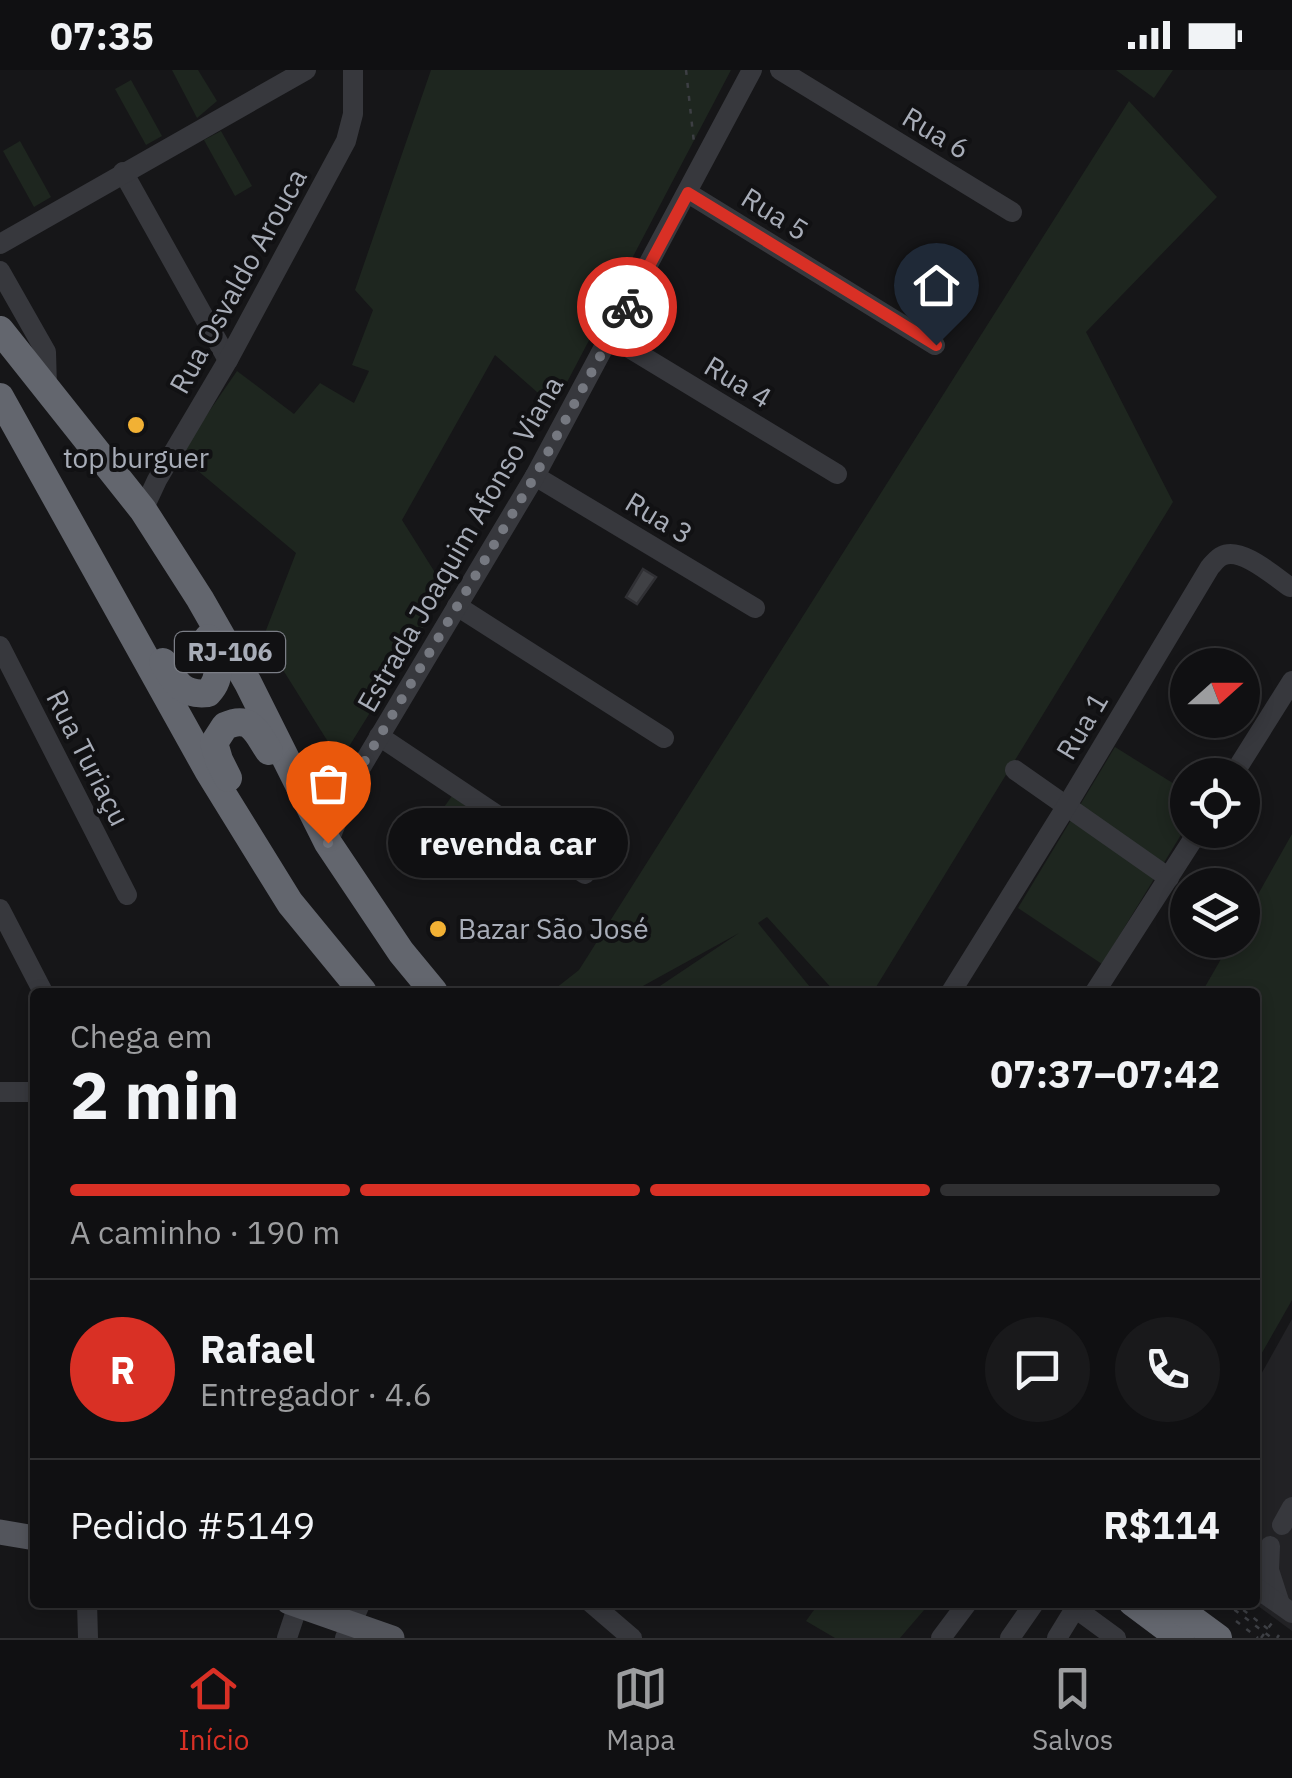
<!DOCTYPE html>
<html lang="pt">
<head>
<meta charset="utf-8">
<style>
	:root { --surface:#101012; --page:#19191b; --text:#f1f3f6; --muted:#9c9d9f; --line:#303032; --accent:#d93025 }
	body { margin:0; font-family:"IBM Plex Sans",sans-serif; background:var(--page); color:var(--text); height:100vh; display:flex; flex-direction:column; font-size:38px; white-space:nowrap }
	* { box-sizing:border-box; margin:0 }
	p { font-size:32px; color:var(--muted) }
	.icon { flex:none; width:55px; height:55px; fill:none; stroke:currentColor; stroke-width:2; stroke-linecap:round; stroke-linejoin:round }
	.map { position:relative; flex:1; overflow:hidden }
	.drawer { position:absolute; left:30px; top:918px; width:1230px; height:620px; display:flex; flex-direction:column; background:var(--surface); border-radius:10px; box-shadow:0 5px 15px #0003,0 0 0 2px var(--line) }
	.drawer>* { flex:none }
	.needle { width:65px; rotate:69deg }
	.tools { position:absolute; left:1170px; top:578px; display:grid; gap:20px }
	.tools a { display:grid; place-items:center; width:90px; height:90px; border-radius:50%; background:var(--surface); box-shadow:0 5px 15px #0003,0 0 0 2px var(--line); font-size:50px }
	.pin { position:absolute; display:grid; place-items:center; width:85px; height:85px; color:#fff; margin:-102px -42px; border-radius:50% 50% 50% 0; rotate:-45deg; box-shadow:0 0 10px #0007 }
	.pin .icon { rotate:45deg }
	.courier { position:absolute; display:grid; place-items:center; width:100px; height:100px; margin:-50px; border:8px solid #d93025; border-radius:50%; background:#fff; color:#222; box-shadow:0 2px 12px #0007 }
	.bubble { position:absolute; height:70px; border-radius:35px; background:var(--surface); box-shadow:0 5px 15px #0003,0 0 0 2px var(--line); font-size:32px; font-weight:700; line-height:70px; text-align:center }
	.headline em { font-style:normal; font-weight:700 }
	.headline div { display:flex; flex-direction:column-reverse }
	.headline { display:flex; align-items:center; justify-content:space-between; height:170px; padding:0 40px }
	h1 { font-size:65px; font-weight:700; line-height:75px }
	.bar { display:grid; grid-template-columns:repeat(4,1fr); gap:15px 10px; align-content:center; height:120px; padding:0 40px }
	.bar i { height:12px; border-radius:8px; background:var(--line) }
	.bar .current { background:var(--accent) }
	.bar p { grid-column:span 4 }
	.line { display:flex; align-items:center; gap:25px; padding:0 40px; border-top:2px solid var(--line) }
	.line div { flex:1 }
	.round { display:grid; place-items:center; flex:none; width:105px; height:105px; border-radius:52px; background:var(--page) }
	.status { display:flex; justify-content:space-between; align-items:center; height:70px; padding:0 50px; background:var(--surface); direction:ltr }
	.status svg { height:28px; fill:currentColor }
	.menu { display:flex; justify-content:space-around; align-items:center; height:140px; border-top:2px solid var(--line); background:var(--surface); font-size:28px; color:var(--muted) }
	.menu a { display:grid; justify-items:center; gap:5px }
	.menu .current { color:var(--accent) }
	.map>svg:first-child { display:block }
	.built { fill:#222225 }
	.green { fill:#1e261f }
	.building { fill:#404145; stroke:#303034; stroke-width:2.5 }
	.lines { fill:none; stroke-linecap:round; stroke-linejoin:round }
	.path { stroke:#3d3f44; stroke-width:2.5; stroke-dasharray:5 8; stroke-linecap:butt }
	.minor { stroke:#37383d; stroke-width:20 }
	.major { stroke:#53555c; stroke-width:25 }
	.highway { stroke:#63666e; stroke-width:28 }
	.path-bridge { stroke:#3d3f44; stroke-width:2.5; stroke-dasharray:5 8; stroke-linecap:butt }
	.done { stroke:#757880; stroke-width:10; stroke-dasharray:0 18 }
	.route { stroke:#d93025; stroke-width:12 }
	.poi-dot { fill:#f2b134; stroke:#111113; stroke-width:4 }
	.labels { text-anchor:middle; stroke-width:8; stroke-linejoin:round; paint-order:stroke }
	.shield { fill:#111113; stroke:#7b7e86; stroke-width:2.5 }
	.shield-label { font-size:25px; font-weight:bold; fill:#a8adb8 }
	.street-label { font-size:28px; fill:#a8adb8; stroke:#111113 }
	.poi-label { font-size:28px; fill:#a8adb8; stroke:#111113 }
</style>
</head>
<body>
<div class="status"><b>07:35</b><svg viewBox="0 0 49 12"><path d="M0 12V9h3v3zM5 12V6h3v6zM10 12V3h3v9zM15 12V0h3v12zM26 1h20v11H26zM47 4h2v5h-2z"/></svg></div>
<div class="map">
<svg width="1292" height="1568" viewBox="0 0 1292 1568">
	<rect width="100%" height="100%" fill="#161618"/>
	<polygon class="built" points="1292,1249 1292,1561 1254,1533 1255,1315"/>
	<g class="green">
		<polygon points="172,0 198,0 217,31 197,48"/>
		<polygon points="431,0 731,0 554,337 495,285 402,450 446,520 340,691 263,568 296,483 179,385 237,301 294,344 320,313 354,333 369,301 352,295 373,240 355,220"/>
		<polygon points="1116,0 1173,0 1154,28"/>
		<polygon points="131,10 162,66 146,75 115,19"/>
		<polygon points="1129,31 1217,127 1086,262 1173,432 873,922 835,922 767,847 758,853 814,922 651,922 739,863 632,922 551,922 579,900"/>
		<polygon points="221,61 252,116 235,126 204,70"/>
		<polygon points="20,71 51,127 34,137 3,81"/>
		<polygon points="1115,677 1187,722 1187,755 1102,894 1018,838"/>
		<polygon points="452,726 492,755 462,797 422,768"/>
		<polygon points="1292,764 1292,1230 1255,1295 1255,922 1202,922 1232,870 1242,870 1243,851"/>
		<polygon points="819,1533 819,1532 930,1533 900,1568 835,1568 806,1551"/>
	</g>
	<polygon class="building" points="643,499 656,507 637,534 626,527"/>
	<g class="lines">
		<g class="path">
			<polyline points="686,0 694,73"/>
			<polyline points="1233,1532 1268,1559"/>
			<polyline points="1236,1551 1258,1568"/>
			<polyline points="1261,1568 1274,1550"/>
			<polyline points="1277,1568 1279,1565"/>
		</g>
		<g class="minor">
			<polyline points="780,0 1012,142"/>
			<polyline points="123,102 228,290"/>
			<polyline points="688,123 935,275"/>
			<polyline points="0,174 306,0"/>
			<polyline points="0,201 46,282 47,318"/>
			<polyline points="611,267 837,404"/>
			<polyline points="535,406 755,538"/>
			<polyline points="143,440 157,410 228,290 346,71 353,44 353,0"/>
			<polyline points="457,536 664,668"/>
			<polyline points="0,576 127,825"/>
			<polyline points="379,666 585,804"/>
			<polyline points="1015,700 1169,808"/>
			<polyline points="1233,705 1292,611"/>
			<polyline points="301,715 354,709"/>
			<polyline points="328,773 354,709 535,406 752,0"/>
			<polyline points="0,839 43,922"/>
			<path d="M951,922L1066,737L1210,497C1214,493 1217,488 1222,486C1241,476 1275,507 1290,517"/>
			<polyline points="1095,922 1199,760"/>
			<polyline points="0,1022 35,1022"/>
			<polyline points="1282,1455 1292,1437"/>
			<polyline points="1270,1476 1269,1500 1280,1534"/>
			<polyline points="1255,1517 1292,1543"/>
			<polyline points="87,1532 88,1568"/>
			<polyline points="590,1532 632,1568"/>
			<polyline points="1075,1538 1116,1568"/>
			<polyline points="287,1568 299,1532"/>
			<polyline points="345,1568 361,1532"/>
			<polyline points="941,1568 968,1532"/>
			<polyline points="1010,1568 1035,1532"/>
			<polyline points="1057,1568 1079,1532"/>
		</g>
		<g class="major">
			<polyline points="0,1462 35,1468"/>
			<polyline points="289,1532 392,1568"/>
		</g>
		<g class="highway">
			<polyline points="0,260 143,440 200,529 248,613 328,773 401,882 434,922"/>
			<polyline points="0,327 209,702 290,833 363,922"/>
			<path d="M163,592C175,612 182,626 208,623C224,606 218,587 208,568"/>
			<path d="M228,708L219,690L214,673L225,656C251,644 256,662 269,681"/>
			<polyline points="1132,1532 1180,1568"/>
			<polyline points="1169,1532 1218,1568"/>
		</g>
		<polyline class="path-bridge" points="1224,1532 1272,1568"/>
	</g>
	<g class="lines">
		<polyline class="done" points="328,773 354,709 535,406 627,237"/>
		<polyline class="route" points="627,237 688,123 936,275"/>
	</g>
	<g class="poi-dot">
		<circle cx="136" cy="355" r="10"/>
		<circle cx="438" cy="859" r="10"/>
	</g>
	<g class="labels">
		<rect class="shield" x="175" y="562" width="110" height="40" rx="8"/>
		<g class="shield-label">
			<text x="230" y="591">RJ-106</text>
		</g>
		<g class="street-label">
			<text transform="translate(936 63) rotate(31)" y="10">Rua 6</text>
			<text transform="translate(775 144) rotate(32)" y="10">Rua 5</text>
			<text transform="translate(238 211) rotate(-61)" y="10">Rua Osvaldo Arouca</text>
			<text transform="translate(738 312) rotate(31)" y="10">Rua 4</text>
			<text transform="translate(659 448) rotate(31)" y="10">Rua 3</text>
			<text transform="translate(460 474) rotate(-60)" y="10">Estrada Joaquim Afonso Viana</text>
			<text transform="translate(1082 656) rotate(-59)" y="10">Rua 1</text>
			<text transform="translate(88 688) rotate(63)" y="10">Rua Turiaçu</text>
		</g>
		<g class="poi-label">
			<text x="136" y="398">top burguer</text>
			<text x="458" y="869" text-anchor="start">Bazar São José</text>
		</g>
	</g>
</svg>
<div class="tools">
<a><svg class="needle" viewBox="-14 -14 28 28"><path d="M0-13l5 13h-10z" fill="#e53935"/><path d="M0 13l5-13h-10z" fill="#9c9d9f"/></svg></a>
<a><svg class="icon" aria-label="locate" viewBox="0 0 24 24"><circle cx="12" cy="12" r="6"/><path d="M12 2v4M12 18v4M2 12h4M18 12h4"/></svg></a>
<a><svg class="icon" aria-label="layers" viewBox="0 0 24 24"><path d="M12 4l9 5-9 5-9-5zM3 14l9 5 9-5"/></svg></a>
</div>
<div class="pin" style="left:328px;top:773px;background:#ea580c"><svg class="icon" aria-label="bag" viewBox="0 0 24 24"><path d="M5 8h14l-1 12H6zM9 8a3 3 0 0 1 6 0"/></svg></div>
<div class="pin" style="left:936px;top:275px;background:#1f2937"><svg class="icon" aria-label="home" viewBox="0 0 24 24"><path d="M3 11l9-7 9 7M6 9v11h12V9"/></svg></div>
<div class="courier" style="left:627px;top:237px"><svg class="icon" aria-label="bike" viewBox="0 0 24 24"><circle cx="6" cy="16" r="4"/><circle cx="18" cy="16" r="4"/><path d="M6 16l4-8h5l3 8M10 8l3 8H6M13 5h3"/></svg></div>
<div class="bubble" style="left:388px;top:738px;width:240px">revenda car</div>
<section class="drawer">
<div class="headline"><div><h1>2 min</h1><p>Chega em</p></div><em>07:37–07:42</em></div>
<div class="bar"><i class="current"></i><i class="current"></i><i class="current"></i><i></i><p>A caminho · 190 m</p></div>
<div class="line" style="height:180px"><b class="round" style="background:var(--accent);color:#fff">R</b><div><b>Rafael</b><p>Entregador · 4.6</p></div><a class="round"><svg class="icon" aria-label="chat" viewBox="0 0 24 24"><path d="M4 5h16v11H9l-5 4z"/></svg></a><a class="round"><svg class="icon" aria-label="phone" viewBox="0 0 24 24"><path d="M5 4h4l2 5-3 2q2 4 5 5l2-3 5 2v4C11 20 4 13 5 4z"/></svg></a></div>
<div class="line" style="height:130px"><div>Pedido #5149</div><b>R$114</b></div>
</section>
</div>
<nav class="menu">
<a class="current"><svg class="icon" aria-label="home" viewBox="0 0 24 24"><path d="M3 11l9-7 9 7M6 9v11h12V9"/></svg>Início</a>
<a><svg class="icon" aria-label="map" viewBox="0 0 24 24"><path d="M3 6l6-2 6 2 6-2v14l-6 2-6-2-6 2zM9 4v14M15 6v14"/></svg>Mapa</a>
<a><svg class="icon" aria-label="saved" viewBox="0 0 24 24"><path d="M7 4h10v16l-5-4-5 4z"/></svg>Salvos</a>
</nav>
</body>
</html>
